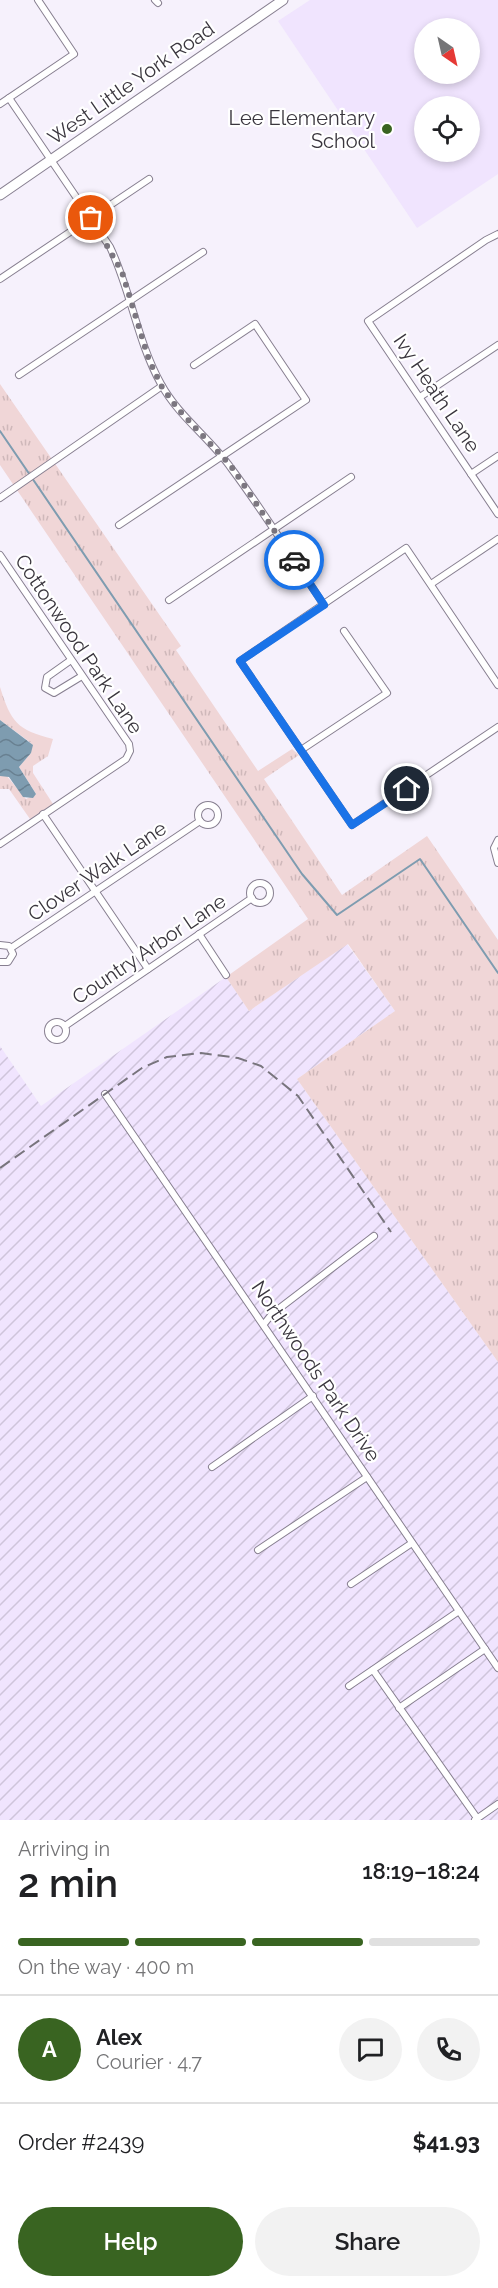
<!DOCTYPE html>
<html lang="en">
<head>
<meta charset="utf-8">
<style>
	:root { --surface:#fff; --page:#f2f2f2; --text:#202124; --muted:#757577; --line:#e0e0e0; --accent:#396421 }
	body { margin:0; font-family:Raleway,sans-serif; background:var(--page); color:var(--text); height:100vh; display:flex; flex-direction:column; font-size:22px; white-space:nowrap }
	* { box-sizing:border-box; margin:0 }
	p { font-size:20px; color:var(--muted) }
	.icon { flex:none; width:33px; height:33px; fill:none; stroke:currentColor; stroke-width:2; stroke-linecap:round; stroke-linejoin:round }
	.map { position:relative; height:1820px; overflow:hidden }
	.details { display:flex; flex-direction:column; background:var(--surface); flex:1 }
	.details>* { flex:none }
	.needle { width:39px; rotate:146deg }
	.controls { position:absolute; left:414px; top:18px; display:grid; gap:12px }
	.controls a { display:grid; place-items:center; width:66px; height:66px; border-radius:50%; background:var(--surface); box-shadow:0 3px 9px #0003; font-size:30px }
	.pin { position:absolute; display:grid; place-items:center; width:51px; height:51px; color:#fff; margin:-26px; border:3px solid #fff; border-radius:50%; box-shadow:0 2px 6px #0007 }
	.courier { position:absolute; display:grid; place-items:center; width:60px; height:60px; margin:-30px; border:4px solid #1a73e8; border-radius:50%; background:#fff; color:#222; box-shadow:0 2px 8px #0007 }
	.head em { font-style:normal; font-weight:600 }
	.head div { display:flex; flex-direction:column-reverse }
	.head { display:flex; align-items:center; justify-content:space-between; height:102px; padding:0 18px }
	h1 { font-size:39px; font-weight:600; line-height:45px }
	.bar { display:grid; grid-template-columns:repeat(4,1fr); gap:9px 6px; align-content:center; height:72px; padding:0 18px }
	.bar i { height:8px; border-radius:4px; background:var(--line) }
	.bar .selected { background:var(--accent) }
	.bar p { grid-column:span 4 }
	.line { display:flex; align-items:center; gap:15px; padding:0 18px; border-top:2px solid var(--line) }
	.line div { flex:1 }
	.round { display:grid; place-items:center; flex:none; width:63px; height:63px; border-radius:32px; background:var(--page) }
	.cta { display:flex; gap:12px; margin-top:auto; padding:12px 18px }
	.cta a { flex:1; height:69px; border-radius:36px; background:var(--accent); color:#fff; font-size:24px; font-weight:600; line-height:69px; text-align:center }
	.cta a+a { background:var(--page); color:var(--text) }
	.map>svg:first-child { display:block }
	.built { fill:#f0e4fe; fill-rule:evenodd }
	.industrial { fill:url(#industrial-furrows) }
	.grass { fill:url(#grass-tufts) }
	.water { fill:url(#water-waves) }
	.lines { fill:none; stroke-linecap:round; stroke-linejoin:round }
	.stream { stroke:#7e9cb0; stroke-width:2 }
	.street-casing { stroke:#877f90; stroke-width:8 }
	.secondary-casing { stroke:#877f90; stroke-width:11 }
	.street { stroke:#fff; stroke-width:6 }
	.secondary { stroke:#fff; stroke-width:9 }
	.rail { stroke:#78747d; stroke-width:2; stroke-dasharray:12 6; stroke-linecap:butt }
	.done { stroke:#7c7780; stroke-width:6; stroke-dasharray:0 10.8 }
	.route { stroke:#1a73e8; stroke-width:8 }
	.poi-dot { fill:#396421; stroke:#fff; stroke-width:2 }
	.labels { text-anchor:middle; stroke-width:4.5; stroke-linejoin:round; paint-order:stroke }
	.street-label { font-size:20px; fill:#3a363e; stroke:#fff }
	.poi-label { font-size:20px; fill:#3a363e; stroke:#fff; text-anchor:end }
</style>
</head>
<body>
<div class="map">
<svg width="498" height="1820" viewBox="0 0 498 1820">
	<defs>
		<pattern id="industrial-furrows" width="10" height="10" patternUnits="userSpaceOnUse" patternTransform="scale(1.5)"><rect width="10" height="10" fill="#f0e4fe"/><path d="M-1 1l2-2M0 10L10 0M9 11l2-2" fill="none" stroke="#cfc4db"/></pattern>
		<pattern id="grass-tufts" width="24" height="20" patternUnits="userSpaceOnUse" patternTransform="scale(1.5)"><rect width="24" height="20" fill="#f0d6d7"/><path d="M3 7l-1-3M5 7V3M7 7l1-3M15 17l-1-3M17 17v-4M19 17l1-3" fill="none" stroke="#cfb8ba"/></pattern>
		<pattern id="water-waves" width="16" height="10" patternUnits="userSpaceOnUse" patternTransform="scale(1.5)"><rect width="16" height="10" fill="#7e9cb0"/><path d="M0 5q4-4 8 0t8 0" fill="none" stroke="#688091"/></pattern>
	</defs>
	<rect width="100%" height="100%" fill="#f6f1fc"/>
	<path class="built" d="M310,0H498V174L417,228L278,21ZM424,28H470V74H424ZM424,106H470V152H424Z"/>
	<polygon class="industrial" points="347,944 395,1011 297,1079 498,1362 498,1820 0,1820 0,1046 41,1106 226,977 249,1011"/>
	<g class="grass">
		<polygon points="0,384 181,646 176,650 258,771 292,749 299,755 264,779 342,895 427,836 498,940 498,1362 297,1079 395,1011 348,944 249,1011 226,977 308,919 0,465"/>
		<path d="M0,687C11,722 17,730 53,739L48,756L33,766V773L53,804L30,819L9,789H0V776L6,775L26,799L36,794L19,767L31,753V743L0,720Z"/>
	</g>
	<polygon class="water" points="0,720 33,745 31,753 19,767 36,794 33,798 23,797 9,777 0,776"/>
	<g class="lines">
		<polyline class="stream" points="0,431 302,874 337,915 420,859 498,973"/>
		<g class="street-casing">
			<g id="street">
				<polyline points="155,0 158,3"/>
				<path d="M9,98L110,247C131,291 137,341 161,384C179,417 210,438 231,468C264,512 293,559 324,605"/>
				<polyline points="0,104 74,54 38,0"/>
				<polyline points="498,234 486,240 368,321 498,514"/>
				<polyline points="0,279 149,179"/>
				<polyline points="19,375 203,252"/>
				<polyline points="420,397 498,345"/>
				<polyline points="471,474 498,456"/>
				<polyline points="0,498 162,386"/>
				<polyline points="119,525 306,400 255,324 194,365"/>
				<polyline points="0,555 129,744 130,751 126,759 0,844"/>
				<polyline points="431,584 498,539"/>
				<polyline points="169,600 351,477"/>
				<polyline points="71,660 47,677 45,688 54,693 82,676"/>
				<polyline points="498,685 406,548 240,661 352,825 498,727"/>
				<polyline points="301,750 387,693 344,631"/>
				<circle cx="208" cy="815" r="10"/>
				<polyline points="43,814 148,969"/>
				<polyline points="498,840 494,848 498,863"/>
				<circle cx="260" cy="893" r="10"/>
				<polyline points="199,934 226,975"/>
				<polyline points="0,945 9,946 13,954 8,962 0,962"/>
				<polyline points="11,948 200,821"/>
				<circle cx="57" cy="1031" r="9"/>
				<polyline points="65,1026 252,898"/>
				<polyline points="105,1094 498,1668"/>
				<polyline points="264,1324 272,1314 374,1236"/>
				<polyline points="212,1467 313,1396"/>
				<polyline points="258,1550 367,1477"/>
				<polyline points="351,1584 412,1543"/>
				<polyline points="373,1670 477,1818"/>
				<polyline points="349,1686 459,1611"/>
				<polyline points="399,1708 485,1649"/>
				<polyline points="475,1820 498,1804"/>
			</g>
		</g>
		<g class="secondary-casing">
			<polyline id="secondary" points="0,195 283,0"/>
		</g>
		<use href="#street" class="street"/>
		<use href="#secondary" class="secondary"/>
		<polyline class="rail" points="0,1168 142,1068 167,1057 201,1053 238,1058 261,1066 298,1096 391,1232"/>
	</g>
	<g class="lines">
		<polyline class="done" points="91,218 122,272 149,360 162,387 178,409 231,466 294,560"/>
		<polyline class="route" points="294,560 324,605 240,661 352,825 407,789"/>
	</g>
	<circle class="poi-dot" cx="387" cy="129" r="6"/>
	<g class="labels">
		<g class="street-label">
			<text transform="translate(131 83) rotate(-35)" y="7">West Little York Road</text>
			<text transform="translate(437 393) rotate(56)" y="7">Ivy Heath Lane</text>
			<text transform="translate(79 644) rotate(56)" y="7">Cottonwood Park Lane</text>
			<text transform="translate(97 871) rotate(-34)" y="7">Clover Walk Lane</text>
			<text transform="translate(149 949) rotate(-34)" y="7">Country Arbor Lane</text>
			<text transform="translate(316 1371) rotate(56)" y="7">Northwoods Park Drive</text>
		</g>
		<g class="poi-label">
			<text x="375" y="125">Lee Elementary<tspan x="375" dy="23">School</tspan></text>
		</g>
	</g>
</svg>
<div class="controls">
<a><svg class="needle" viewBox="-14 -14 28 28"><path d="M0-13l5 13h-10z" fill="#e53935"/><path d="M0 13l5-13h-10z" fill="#757577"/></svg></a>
<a><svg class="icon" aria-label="locate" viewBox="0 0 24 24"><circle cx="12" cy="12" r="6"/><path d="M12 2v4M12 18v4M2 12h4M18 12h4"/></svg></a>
</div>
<div class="pin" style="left:91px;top:218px;background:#ea580c"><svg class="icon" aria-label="bag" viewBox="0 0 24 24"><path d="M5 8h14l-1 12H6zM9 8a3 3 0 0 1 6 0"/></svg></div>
<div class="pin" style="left:407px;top:789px;background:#1f2937"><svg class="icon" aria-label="home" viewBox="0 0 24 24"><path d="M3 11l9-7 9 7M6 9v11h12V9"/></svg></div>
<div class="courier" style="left:294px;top:560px"><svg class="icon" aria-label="car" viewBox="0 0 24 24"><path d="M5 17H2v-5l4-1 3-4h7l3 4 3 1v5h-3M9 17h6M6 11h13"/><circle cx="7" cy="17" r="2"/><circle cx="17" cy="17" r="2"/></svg></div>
</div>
<section class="details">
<div class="head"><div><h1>2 min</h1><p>Arriving in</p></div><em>18:19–18:24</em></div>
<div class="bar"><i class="selected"></i><i class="selected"></i><i class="selected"></i><i></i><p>On the way · 400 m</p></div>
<div class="line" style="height:108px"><b class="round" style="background:var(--accent);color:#fff">A</b><div><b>Alex</b><p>Courier · 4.7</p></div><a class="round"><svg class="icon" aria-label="chat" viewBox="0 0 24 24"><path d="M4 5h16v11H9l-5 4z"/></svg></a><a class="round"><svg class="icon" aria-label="phone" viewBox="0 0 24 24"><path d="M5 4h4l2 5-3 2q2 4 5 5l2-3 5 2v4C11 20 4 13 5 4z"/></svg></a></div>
<div class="line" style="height:78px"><div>Order #2439</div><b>$41.93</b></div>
<div class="cta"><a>Help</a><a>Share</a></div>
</section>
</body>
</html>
